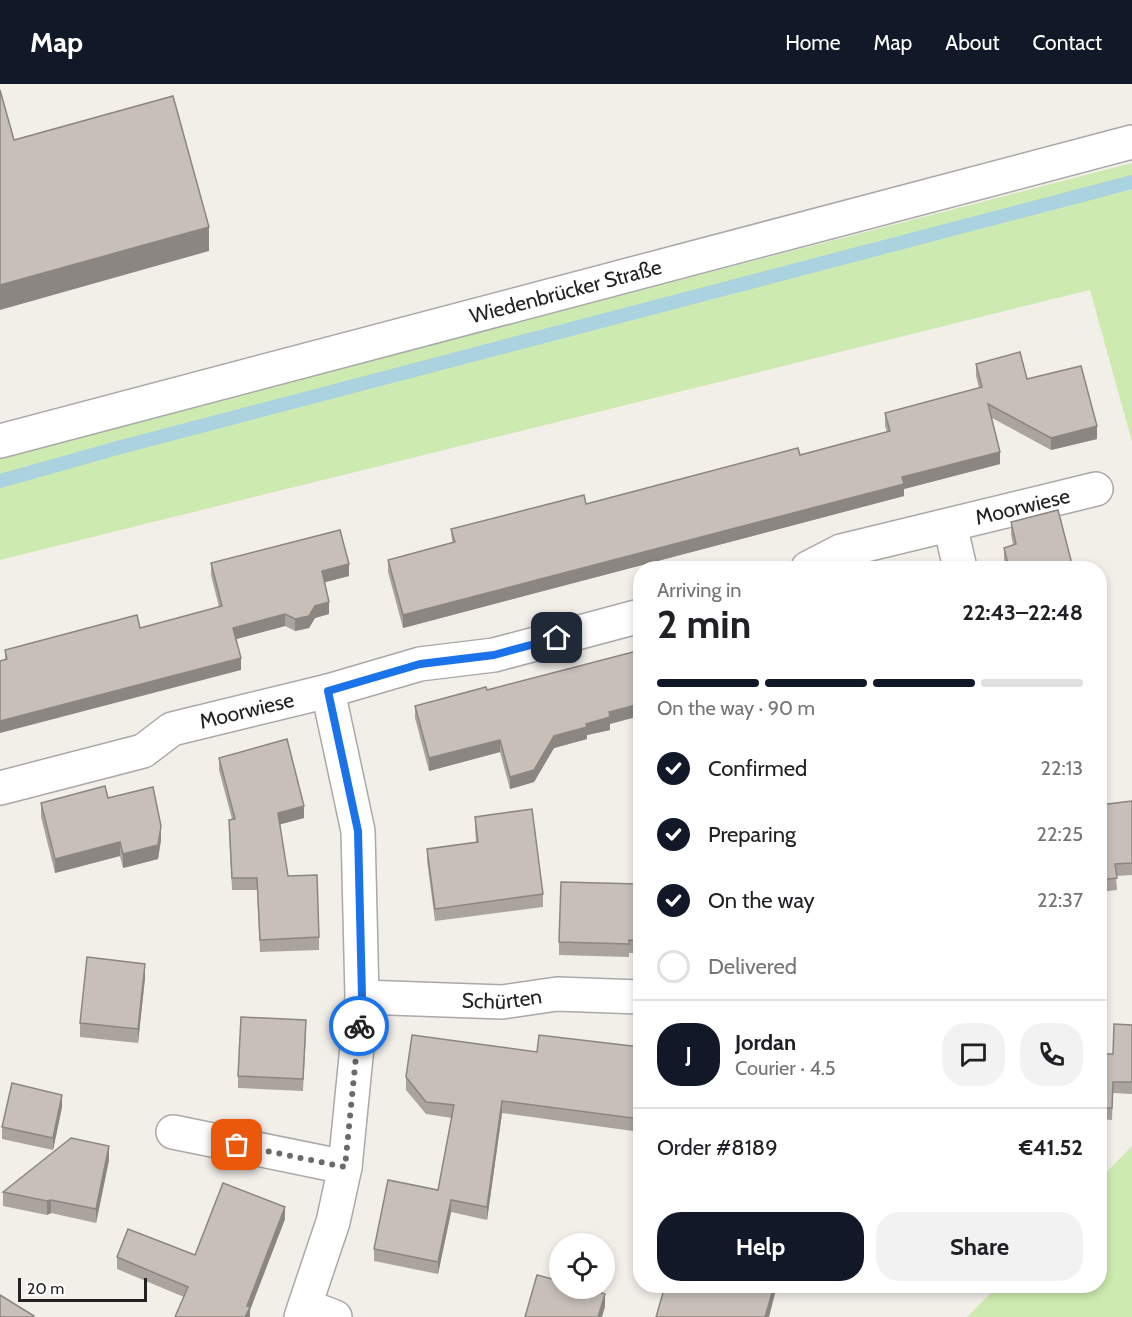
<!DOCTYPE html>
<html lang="en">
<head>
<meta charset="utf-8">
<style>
	:root { --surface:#fff; --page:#f2f2f2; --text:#202124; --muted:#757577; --line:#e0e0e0; --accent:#111827 }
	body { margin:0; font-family:Cabin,sans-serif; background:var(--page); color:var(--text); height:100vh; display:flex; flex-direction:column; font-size:22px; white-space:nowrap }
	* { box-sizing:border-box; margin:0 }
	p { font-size:20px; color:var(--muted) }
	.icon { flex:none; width:33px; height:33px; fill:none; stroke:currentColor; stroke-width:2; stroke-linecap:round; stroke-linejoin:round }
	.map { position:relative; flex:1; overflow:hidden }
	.drawer { position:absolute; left:633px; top:477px; width:474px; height:732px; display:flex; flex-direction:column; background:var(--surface); border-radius:24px; box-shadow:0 3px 9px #0003 }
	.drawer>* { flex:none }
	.controls { position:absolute; left:549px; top:1149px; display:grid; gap:12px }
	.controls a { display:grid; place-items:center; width:66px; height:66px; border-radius:50%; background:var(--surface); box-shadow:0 3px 9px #0003; font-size:30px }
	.scale { position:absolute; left:18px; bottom:15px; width:129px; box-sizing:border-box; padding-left:6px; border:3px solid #222; border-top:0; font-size:16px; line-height:21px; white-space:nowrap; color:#222; -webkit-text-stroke:4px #fff; paint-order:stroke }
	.pin { position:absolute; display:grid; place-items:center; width:51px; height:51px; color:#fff; margin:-26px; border-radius:12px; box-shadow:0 3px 9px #0006 }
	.courier { position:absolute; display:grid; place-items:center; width:60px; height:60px; margin:-30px; border:4px solid #1a73e8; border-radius:50%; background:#fff; color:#222; box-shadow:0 2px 8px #0007 }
	.overview em { font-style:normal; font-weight:700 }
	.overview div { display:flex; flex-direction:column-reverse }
	.overview { display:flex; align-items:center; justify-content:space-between; height:102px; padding:0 24px }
	h1 { font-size:39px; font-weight:700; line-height:45px }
	.bar { display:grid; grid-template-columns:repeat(4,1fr); gap:9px 6px; align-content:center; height:72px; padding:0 24px }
	.bar i { height:8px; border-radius:4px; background:var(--line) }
	.bar .current { background:var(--accent) }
	.bar p { grid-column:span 4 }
	.line { display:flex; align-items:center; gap:15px; padding:0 24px; border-top:2px solid var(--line) }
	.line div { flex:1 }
	.round { display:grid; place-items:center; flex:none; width:63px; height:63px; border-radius:24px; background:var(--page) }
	ol { padding:0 24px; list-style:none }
	li { display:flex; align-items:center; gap:18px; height:66px }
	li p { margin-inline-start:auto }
	li .icon { padding:6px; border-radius:50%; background:var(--accent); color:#fff; stroke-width:4 }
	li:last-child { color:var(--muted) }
	li i { width:33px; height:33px; border:3px solid var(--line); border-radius:50% }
	.action { display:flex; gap:12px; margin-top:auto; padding:12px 24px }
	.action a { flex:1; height:69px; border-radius:24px; background:var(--accent); color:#fff; font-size:24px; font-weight:700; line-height:69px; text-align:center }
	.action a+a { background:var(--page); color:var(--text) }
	header { display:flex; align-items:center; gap:36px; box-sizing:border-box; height:84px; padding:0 30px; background:var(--accent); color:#fff }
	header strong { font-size:28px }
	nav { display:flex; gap:33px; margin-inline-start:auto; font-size:21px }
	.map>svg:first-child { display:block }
	.grass { fill:#cdebb0 }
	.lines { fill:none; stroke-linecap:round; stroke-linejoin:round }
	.stream { stroke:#aad3df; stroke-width:14 }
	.minor-casing { stroke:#a9a9a9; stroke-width:36 }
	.tertiary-casing { stroke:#a9a9a9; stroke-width:36 }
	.minor { stroke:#fff; stroke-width:33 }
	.tertiary { stroke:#fff; stroke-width:33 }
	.wall { fill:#aba49e }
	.shaded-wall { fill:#8b8681 }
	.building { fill:#c7bfb8; stroke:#8b8681; stroke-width:1.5 }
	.done { stroke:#6b6a68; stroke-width:6; stroke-dasharray:0 10.8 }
	.route { stroke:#1a73e8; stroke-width:8 }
	.labels { text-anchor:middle; stroke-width:4.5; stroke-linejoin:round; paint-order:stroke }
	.street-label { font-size:21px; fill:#222; stroke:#fff }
</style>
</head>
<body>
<header>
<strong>Map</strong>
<nav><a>Home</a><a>Map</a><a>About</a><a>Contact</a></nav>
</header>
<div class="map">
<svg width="1132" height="1233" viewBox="0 0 1132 1233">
	<rect width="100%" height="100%" fill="#f2efe9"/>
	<g class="grass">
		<polygon points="1132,79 1132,358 1090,206 0,476 0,372"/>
		<polygon points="1132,1062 1132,1233 967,1233 998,1202 1100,1202 1100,1095"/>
	</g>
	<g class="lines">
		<polyline class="stream" points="0,397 121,363 1132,98"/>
		<g class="minor-casing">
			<g id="minor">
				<polyline points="950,441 960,484"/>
				<path id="s1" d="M808,484L841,467L1096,405"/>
				<path id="s2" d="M0,704L143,667L172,645L328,607L420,580L494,571L640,532"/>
				<path id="s3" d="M362,913L502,918L557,910L640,913"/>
				<polyline points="173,1048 345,1083"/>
				<polyline points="306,1222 335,1233"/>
				<polyline points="301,1233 333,1138 345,1083 362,913 358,747 328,607"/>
			</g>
		</g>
		<g class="tertiary-casing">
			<g id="tertiary">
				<path id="s4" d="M0,357L1132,58"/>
			</g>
		</g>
		<use href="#minor" class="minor"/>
		<use href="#tertiary" class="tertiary"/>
	</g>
	<g class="wall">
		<polygon points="976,280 1027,295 1097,355 1051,366 992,334 1000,380 904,405 904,412 403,544 388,488 388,476 452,458 451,445 586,420 800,371 887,348 885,342 885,329 979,304 976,292"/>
		<polygon points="1011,438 1073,484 1006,484 1004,476 1004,464 1013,461 1011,450"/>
		<polygon points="211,479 349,492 325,498 329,530 315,534 309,544 295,547 285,542 236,555 241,586 5,575 5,566 140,544 219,523 211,491"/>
		<polygon points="640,563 610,640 610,646 587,651 587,655 554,664 534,698 510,705 500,668 429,687 415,634 415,622 487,606 636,567 636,564"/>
		<polygon points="219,674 304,734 280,740 288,792 319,853 319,866 260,868 257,806 232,806 229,748 229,736 232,735 219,686"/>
		<polygon points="108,714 161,756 158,775 123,784 120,772 55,789 41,733 41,719"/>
		<polygon points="1132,717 1132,791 1116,792 1117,806 1100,808 1100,721"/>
		<polygon points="475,733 543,810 543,823 435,837 427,777 427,765 476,758 475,745"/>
		<polygon points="640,800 640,869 629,869 629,873 559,871 559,858"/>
		<polygon points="145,894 138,959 80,953 80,939"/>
		<polygon points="1132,941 1132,1010 1113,1009 1112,1036 1100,1035 1100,970 1113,970"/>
		<polygon points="306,949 303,1007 238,1004 238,992"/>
		<polygon points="640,963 640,1048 502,1029 487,1136 451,1128 438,1190 374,1177 374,1165 438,1106 452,1034 426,1030 406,1006 406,993 537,968"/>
		<polygon points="62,1023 53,1066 2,1055 2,1043"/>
		<polygon points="109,1076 96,1139 51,1129 47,1131 3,1122 3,1108"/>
		<polygon points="285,1135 250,1226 250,1233 184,1213 117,1185 117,1173 195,1171"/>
	</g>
	<g class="shaded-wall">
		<polygon points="209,143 209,167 0,226 0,201"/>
		<polygon points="1097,342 1097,355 1051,366 1051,354"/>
		<polygon points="1000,368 1000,380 904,405 904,412 403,544 403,531 902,393"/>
		<polygon points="349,480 349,492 322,499 322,487"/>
		<polygon points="329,518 329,530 315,534 309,544 295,547 295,535 315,522"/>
		<polygon points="285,530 285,542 233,556 233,544"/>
		<polygon points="241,574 241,586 0,649 0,637"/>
		<polygon points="640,620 640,632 610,640 610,646 587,651 587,655 554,664 534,698 510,705 510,693 554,652 586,640 609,628"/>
		<polygon points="500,656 500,668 429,687 429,674"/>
		<polygon points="304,722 304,734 278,741 278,729"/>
		<polygon points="161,742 161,756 158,775 123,784 123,770"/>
		<polygon points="120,758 120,772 55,789 55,775"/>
		<polygon points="145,880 145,894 138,959 138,945"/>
		<polygon points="62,1011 62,1023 53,1066 53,1054"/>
		<polygon points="502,1017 502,1029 487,1136 487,1123"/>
		<polygon points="109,1062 109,1076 96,1139 96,1125"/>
		<polygon points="51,1116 51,1129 47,1131 47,1117"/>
		<polygon points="451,1116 451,1128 438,1190 438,1178"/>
		<polygon points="285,1123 285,1135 250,1226 250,1233 245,1233 247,1222"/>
		<polygon points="774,1202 777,1202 769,1233 765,1233"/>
		<polygon points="605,1210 605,1223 602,1233 598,1233"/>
	</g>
	<g class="building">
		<polygon points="0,6 14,56 173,12 209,143 0,201"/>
		<polygon points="1020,268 1027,295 1081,282 1097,342 1051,354 988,320 1000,368 902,393 904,400 403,531 388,476 455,458 451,445 584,411 586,420 798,364 800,371 890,347 885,329 982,303 976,280"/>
		<polygon points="1058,426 1073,484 1009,484 1004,464 1016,460 1011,438"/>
		<polygon points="340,446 349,480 322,487 329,518 315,522 309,532 295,535 285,530 233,544 241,574 0,637 0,577 7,575 5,566 137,531 140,544 222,522 211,479"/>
		<polygon points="640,563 640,620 609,628 610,633 586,640 587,643 554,652 534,686 510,693 500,656 429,674 415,622 486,603 487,606 637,567 636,564"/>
		<polygon points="287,655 304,722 278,729 288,792 317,791 319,853 260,856 257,794 232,794 229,736 235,735 219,674"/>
		<polygon points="105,702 108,714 153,703 161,742 158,761 123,770 120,758 55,775 41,719"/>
		<polygon points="1132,717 1132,779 1115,780 1117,794 1100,796 1100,721"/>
		<polygon points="532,725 543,810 435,825 427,765 478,758 475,733"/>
		<polygon points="561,798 640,800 640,857 629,856 629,860 559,858"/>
		<polygon points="87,873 145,880 138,945 80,939"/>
		<polygon points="241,933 306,936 303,995 238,992"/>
		<polygon points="1114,940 1132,941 1132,998 1113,998 1112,1024 1100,1024 1100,970 1113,970"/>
		<polygon points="412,951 537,968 539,951 640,963 640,1035 502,1017 487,1123 451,1116 438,1178 374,1165 388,1096 438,1106 454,1021 426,1018 406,993"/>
		<polygon points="12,999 62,1011 53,1054 2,1043"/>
		<polygon points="71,1054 109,1062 96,1125 51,1116 47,1117 3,1108"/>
		<polygon points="223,1099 285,1123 247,1222 250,1223 245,1233 175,1233 188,1203 117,1173 128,1145 195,1171"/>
		<polygon points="537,1191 560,1197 560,1204 586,1204 605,1210 598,1233 525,1233"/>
		<polygon points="665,1202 774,1202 765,1233 766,1233 656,1233"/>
		<polygon points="0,1211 34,1232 33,1233 0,1233"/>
	</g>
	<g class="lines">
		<polyline class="done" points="237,1061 345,1083 359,942"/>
		<polyline class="route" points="359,942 362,913 358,747 328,607 420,580 494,571 557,554"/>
	</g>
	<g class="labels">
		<g class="street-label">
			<text dy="7" stroke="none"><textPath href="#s4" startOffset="585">Wiedenbrücker Straße</textPath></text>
			<text dy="7" stroke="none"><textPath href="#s1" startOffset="224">Moorwiese</textPath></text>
			<text dy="7" stroke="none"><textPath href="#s2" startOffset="261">Moorwiese</textPath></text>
			<text dy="7" stroke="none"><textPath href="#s3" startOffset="140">Schürten</textPath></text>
		</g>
	</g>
</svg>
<div class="controls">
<a><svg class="icon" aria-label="locate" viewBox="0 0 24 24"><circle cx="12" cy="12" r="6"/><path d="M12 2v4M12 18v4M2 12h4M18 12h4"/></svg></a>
</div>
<div class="scale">20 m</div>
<div class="pin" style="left:237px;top:1061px;background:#ea580c"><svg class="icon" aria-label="bag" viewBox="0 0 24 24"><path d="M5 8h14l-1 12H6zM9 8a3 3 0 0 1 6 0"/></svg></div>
<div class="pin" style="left:557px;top:554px;background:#1f2937"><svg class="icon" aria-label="home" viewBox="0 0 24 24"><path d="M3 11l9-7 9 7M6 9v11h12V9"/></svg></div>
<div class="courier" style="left:359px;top:942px"><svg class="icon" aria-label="bike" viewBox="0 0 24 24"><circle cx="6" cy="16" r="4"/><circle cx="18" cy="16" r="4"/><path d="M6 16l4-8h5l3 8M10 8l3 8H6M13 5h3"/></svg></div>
<section class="drawer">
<div class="overview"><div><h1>2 min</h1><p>Arriving in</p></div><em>22:43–22:48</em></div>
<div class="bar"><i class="current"></i><i class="current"></i><i class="current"></i><i></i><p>On the way · 90 m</p></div>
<ol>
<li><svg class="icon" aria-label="check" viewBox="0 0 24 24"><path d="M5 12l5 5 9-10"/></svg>Confirmed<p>22:13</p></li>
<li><svg class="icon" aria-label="check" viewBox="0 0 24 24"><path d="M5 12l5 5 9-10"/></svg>Preparing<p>22:25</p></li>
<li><svg class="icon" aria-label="check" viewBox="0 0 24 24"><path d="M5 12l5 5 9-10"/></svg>On the way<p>22:37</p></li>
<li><i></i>Delivered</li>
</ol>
<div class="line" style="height:108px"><b class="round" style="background:var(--accent);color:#fff">J</b><div><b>Jordan</b><p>Courier · 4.5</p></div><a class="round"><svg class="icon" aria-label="chat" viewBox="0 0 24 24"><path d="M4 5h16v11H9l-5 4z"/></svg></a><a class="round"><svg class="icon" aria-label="phone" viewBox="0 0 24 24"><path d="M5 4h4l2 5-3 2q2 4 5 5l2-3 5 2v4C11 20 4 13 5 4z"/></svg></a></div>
<div class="line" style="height:78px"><div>Order #8189</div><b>€41.52</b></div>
<div class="action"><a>Help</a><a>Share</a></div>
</section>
</div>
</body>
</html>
